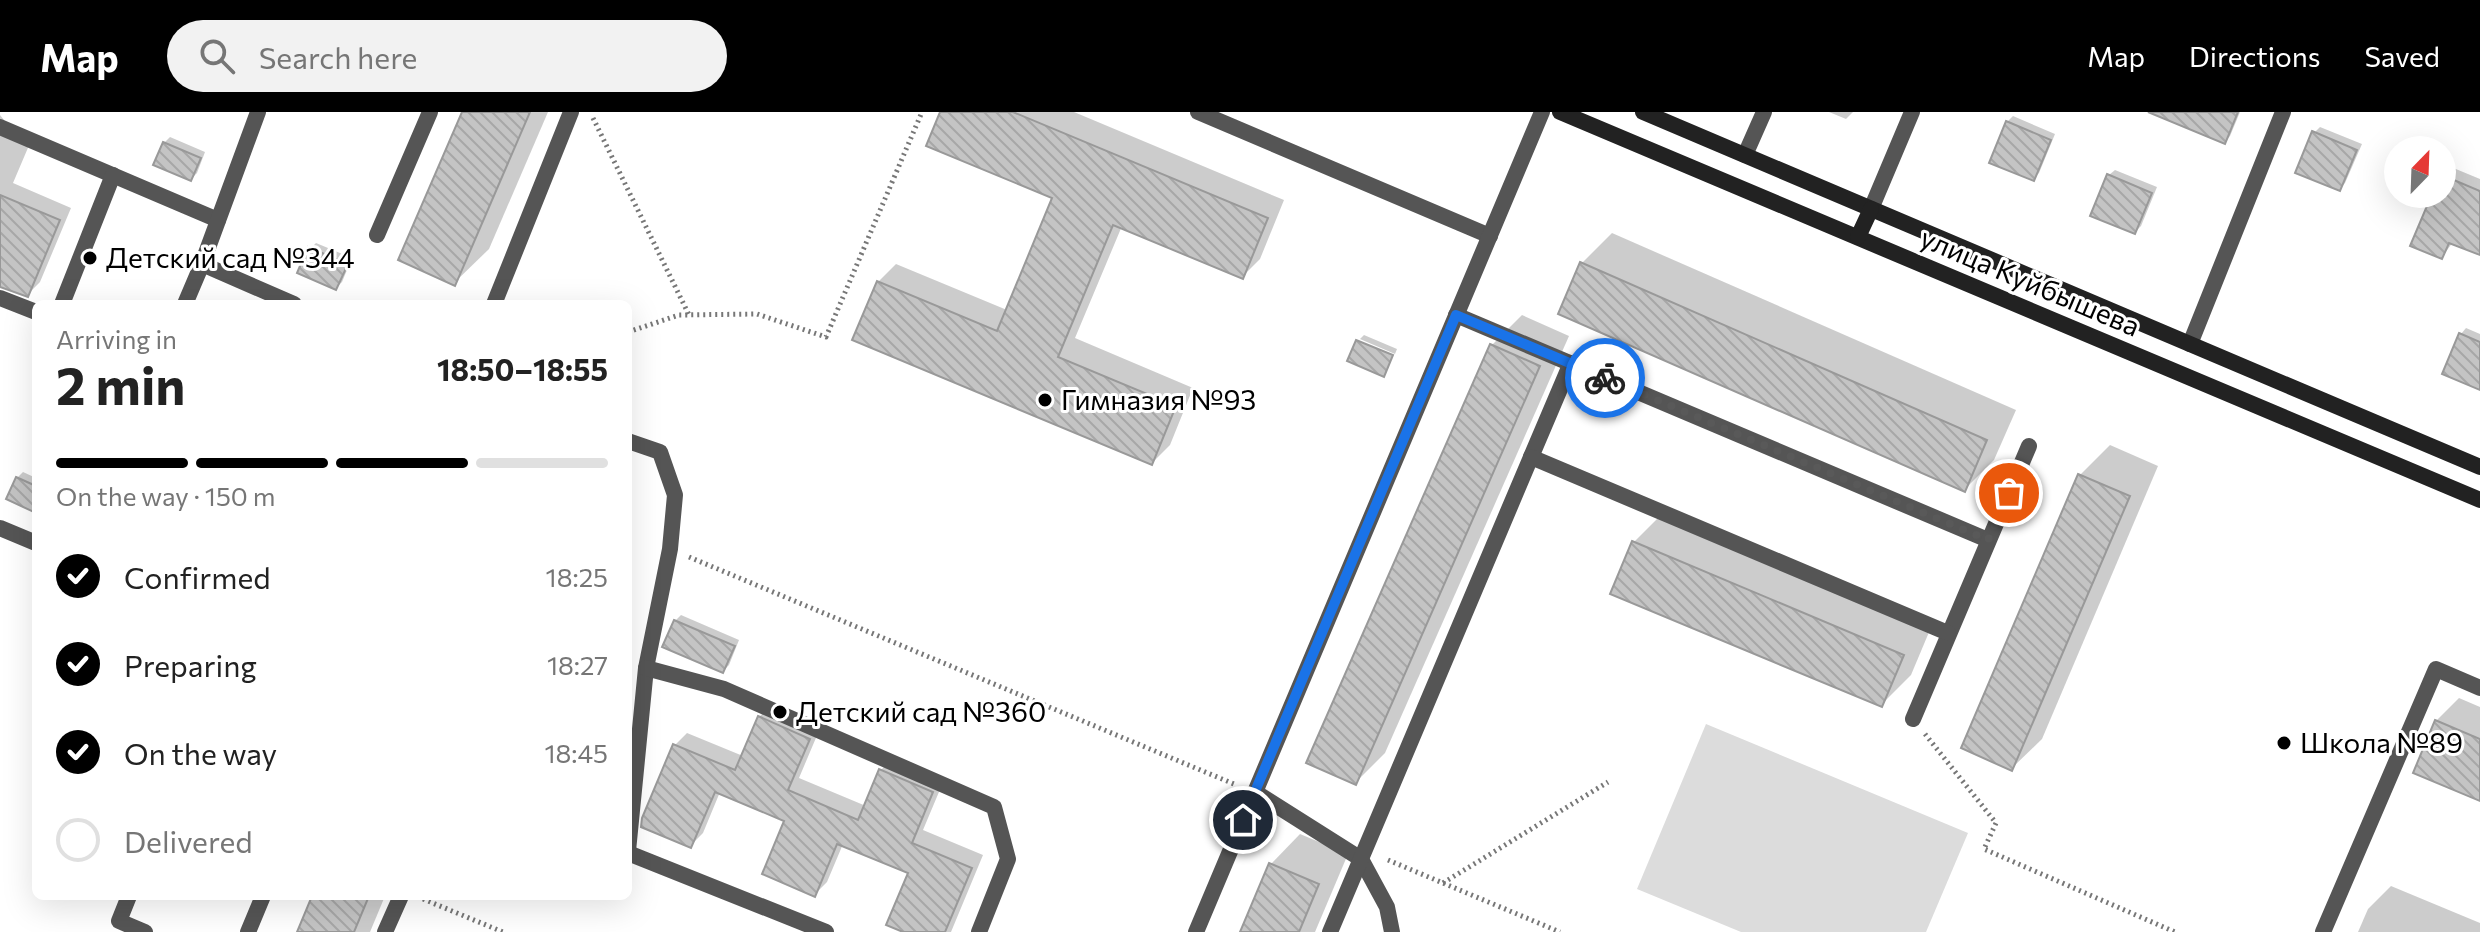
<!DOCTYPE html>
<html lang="en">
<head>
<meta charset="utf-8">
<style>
	:root { --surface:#fff; --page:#f2f2f2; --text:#222; --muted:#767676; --line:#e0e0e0; --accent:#000 }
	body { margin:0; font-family:Commissioner,sans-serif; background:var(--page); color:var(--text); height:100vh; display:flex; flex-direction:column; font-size:30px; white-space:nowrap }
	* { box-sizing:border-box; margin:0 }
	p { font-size:26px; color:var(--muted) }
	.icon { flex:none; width:44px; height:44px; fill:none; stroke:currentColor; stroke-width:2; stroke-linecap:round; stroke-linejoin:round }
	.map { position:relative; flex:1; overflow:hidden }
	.sheet { position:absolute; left:32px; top:188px; width:600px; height:600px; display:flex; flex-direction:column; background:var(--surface); border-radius:12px; box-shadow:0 8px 32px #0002 }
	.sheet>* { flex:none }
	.needle { width:52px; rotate:23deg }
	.buttons { position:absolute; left:2384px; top:24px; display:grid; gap:16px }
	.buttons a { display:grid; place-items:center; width:72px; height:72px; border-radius:50%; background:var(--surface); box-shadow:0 8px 32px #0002; font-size:40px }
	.pin { position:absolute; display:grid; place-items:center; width:68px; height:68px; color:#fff; margin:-34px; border:4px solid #fff; border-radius:50%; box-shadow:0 2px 8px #0007 }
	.courier { position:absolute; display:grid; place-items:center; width:80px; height:80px; margin:-40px; border:6px solid #1a73e8; border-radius:50%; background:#fff; color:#222; box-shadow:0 2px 10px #0007 }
	.summary em { font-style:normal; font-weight:700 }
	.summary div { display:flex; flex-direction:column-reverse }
	.summary { display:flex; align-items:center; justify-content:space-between; height:136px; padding:0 24px }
	h1 { font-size:52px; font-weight:700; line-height:60px }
	.bar { display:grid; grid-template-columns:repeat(4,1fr); gap:12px 8px; align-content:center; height:96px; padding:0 24px }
	.bar i { height:10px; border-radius:6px; background:var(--line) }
	.bar .selected { background:var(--accent) }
	.bar p { grid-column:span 4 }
	ol { padding:0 24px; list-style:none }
	li { display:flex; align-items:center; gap:24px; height:88px }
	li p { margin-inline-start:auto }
	li .icon { padding:8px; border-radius:50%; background:var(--accent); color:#fff; stroke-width:4 }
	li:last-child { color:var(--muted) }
	li i { width:44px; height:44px; border:4px solid var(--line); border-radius:50% }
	header { display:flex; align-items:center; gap:48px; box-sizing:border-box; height:112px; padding:0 40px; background:var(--accent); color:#fff }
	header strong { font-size:38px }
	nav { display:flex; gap:44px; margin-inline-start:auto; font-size:28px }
	.search { width:560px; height:72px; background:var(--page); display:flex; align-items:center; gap:20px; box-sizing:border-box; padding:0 28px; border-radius:44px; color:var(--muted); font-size:30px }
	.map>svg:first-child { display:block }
	.park { fill:#dcdcdc }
	.shadow { fill:#0003 }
	.building { fill:url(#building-back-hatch); stroke:#999; stroke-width:2 }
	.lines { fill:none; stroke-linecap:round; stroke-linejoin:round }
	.path { stroke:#777; stroke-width:5; stroke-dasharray:2 4; stroke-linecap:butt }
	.lane { stroke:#555; stroke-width:16 }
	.street { stroke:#555; stroke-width:16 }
	.secondary { stroke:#222; stroke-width:16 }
	.done { stroke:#595959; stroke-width:8; stroke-dasharray:0 14.4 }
	.route { stroke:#1a73e8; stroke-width:10 }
	.poi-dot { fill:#000; stroke:#fff; stroke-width:3 }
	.labels { text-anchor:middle; stroke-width:6; stroke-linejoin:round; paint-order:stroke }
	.poi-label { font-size:28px; fill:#000; stroke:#fff; text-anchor:start }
	.street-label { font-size:28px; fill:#000; stroke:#fff }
</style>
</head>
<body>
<header>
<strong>Map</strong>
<div class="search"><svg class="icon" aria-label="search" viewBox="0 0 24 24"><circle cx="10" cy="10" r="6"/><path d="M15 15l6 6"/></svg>Search here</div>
<nav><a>Map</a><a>Directions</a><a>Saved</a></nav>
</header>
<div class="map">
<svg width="2480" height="820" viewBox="0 0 2480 820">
	<defs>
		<pattern id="building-back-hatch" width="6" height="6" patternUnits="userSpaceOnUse" patternTransform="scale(2)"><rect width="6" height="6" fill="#c4c4c4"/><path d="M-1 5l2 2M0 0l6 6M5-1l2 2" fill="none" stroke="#a7a7a7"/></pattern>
	</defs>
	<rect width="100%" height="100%" fill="#fff"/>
	<polygon class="park" points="1706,612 1968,721 1926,820 1741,820 1637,777"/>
	<g class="shadow">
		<polygon points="464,0 548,0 489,137 454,171"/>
		<polygon points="943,0 1074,0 1284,88 1260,147 1242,165 1122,114 1075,226 1193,276 1170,333 1152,351 878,170 896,152 1007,198 1055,85"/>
		<polygon points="1829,0 1853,0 1846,7"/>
		<polygon points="2188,0 2240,0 2230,24 2225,30"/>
		<polygon points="0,3 8,13 33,24 13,71 71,96 40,170 27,183 0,174"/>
		<polygon points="2013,4 2055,22 2039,61 2033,67 2007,10"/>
		<polygon points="2320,15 2362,32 2345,71 2339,77 2314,21"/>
		<polygon points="170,25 205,40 197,61 191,67 164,31"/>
		<polygon points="2451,55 2480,67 2480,141 2453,130 2442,145 2434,82 2442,82 2442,64"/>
		<polygon points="2115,58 2157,75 2141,114 2135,120 2109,63"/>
		<polygon points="1612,121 2016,298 1994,348 1964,378 1582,151"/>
		<polygon points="316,131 352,146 342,170 336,176 310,137"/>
		<polygon points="1522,203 1569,224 1385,641 1356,670 1492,233"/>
		<polygon points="2466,216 2480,222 2480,276 2461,222"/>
		<polygon points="1364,223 1397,237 1395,242 1360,227"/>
		<polygon points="2110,333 2158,354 2042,627 2012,656 2080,363"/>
		<polygon points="23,360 36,366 36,399 17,366"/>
		<polygon points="1663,401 1932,513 1911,563 1881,593 1634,430"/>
		<polygon points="681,503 739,528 729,553 723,559 675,509"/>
		<polygon points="2459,586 2480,595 2480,687 2436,609"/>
		<polygon points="772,593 821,614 799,666 866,694 881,658 893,646 944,668 923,718 983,743 951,820 908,820 910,760 843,732 827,770 815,782 786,708 720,680 703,721 691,733 675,633 687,621 743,644 759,605"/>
		<polygon points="1300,722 1348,742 1315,820 1242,820 1271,752"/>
		<polygon points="2391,774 2480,811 2480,820 2358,820 2368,797"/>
		<polygon points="315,784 385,784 370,820 299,820"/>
	</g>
	<g class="building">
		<polygon points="462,0 530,0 455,174 398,148"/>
		<polygon points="940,0 1013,0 1268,106 1243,167 1113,113 1058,245 1176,294 1152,353 852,228 877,169 997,219 1052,86 926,34"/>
		<polygon points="2148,0 2238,0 2225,32"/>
		<polygon points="2006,9 2051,28 2034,69 1989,51"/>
		<polygon points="2312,19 2357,38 2340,79 2295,61"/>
		<polygon points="163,30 201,46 191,69 153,53"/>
		<polygon points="2107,62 2152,81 2135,122 2090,104"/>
		<polygon points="2442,63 2480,79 2480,143 2449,131 2442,147 2410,134 2432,82 2442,82"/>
		<polygon points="0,83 60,108 28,185 0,175"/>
		<polygon points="308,135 348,152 336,178 297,161"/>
		<polygon points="1580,150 1987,328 1965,380 1558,202"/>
		<polygon points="2459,221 2480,230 2480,278 2442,262"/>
		<polygon points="1356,228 1393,243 1384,265 1347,249"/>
		<polygon points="1490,232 1540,254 1356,673 1306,651"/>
		<polygon points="2078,362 2130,384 2012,659 1961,636"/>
		<polygon points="16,365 36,374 36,401 6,387"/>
		<polygon points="1632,429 1904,543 1882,595 1610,482"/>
		<polygon points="674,508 735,534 723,561 662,535"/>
		<polygon points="758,604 810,627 788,678 858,708 879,657 933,680 912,731 972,756 945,820 903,820 886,813 908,761 837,732 815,785 762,762 784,709 715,680 691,736 641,715 642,706 673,632 735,658"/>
		<polygon points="2435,608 2480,627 2480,689 2413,661"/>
		<polygon points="1269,751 1319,772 1299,820 1240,820"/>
		<polygon points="312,784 369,784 354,820 297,820"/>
	</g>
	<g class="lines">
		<g class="path">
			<polyline points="593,6 689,203"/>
			<polyline points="628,220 679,203 757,202 826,225 922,0"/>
			<polyline points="689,445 1234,672"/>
			<polyline points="1925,622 1996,711 1984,737 2175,820"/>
			<polyline points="1388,748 1560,820"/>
			<polyline points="1443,771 1608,670"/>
			<polyline points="423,787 503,820"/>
		</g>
		<g class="lane">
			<polyline points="1198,0 1490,124"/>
			<polyline points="0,15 218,108"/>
			<polyline points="1745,43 1764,0"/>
			<polyline points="377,123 430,0"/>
			<polyline points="202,152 294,192"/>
			<polyline points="0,186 36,200"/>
			<polyline points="62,192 113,63"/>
			<polyline points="185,192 202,152 258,0"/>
			<polyline points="494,192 571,0"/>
			<polyline points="1456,203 1988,428"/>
			<polyline points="628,329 660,340 675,383 670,437 646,556 628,739"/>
			<polyline points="1531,345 1571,251"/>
			<polyline points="0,416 36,431"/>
			<polyline points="646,556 724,577 994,695 1008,747 979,820"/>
			<polyline points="1913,607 2029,334"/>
			<polyline points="1255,680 1361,747 1387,795 1392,820"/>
			<polyline points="628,741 826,820"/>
			<polyline points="129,784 119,809 145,820"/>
			<polyline points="248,820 263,784"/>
			<polyline points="385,820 401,784"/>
			<polyline points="1196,820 1542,0"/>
			<polyline points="1330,820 1531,345 1948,521"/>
			<polyline points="2323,820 2436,557 2480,576"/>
		</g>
		<g class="street">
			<polyline points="1871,97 1912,0"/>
			<polyline points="2190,232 2283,0"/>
		</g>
		<g class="secondary">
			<polyline points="1560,0 2480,388"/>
			<polyline points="1643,0 2480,355"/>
			<polyline points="1858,125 1871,97"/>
		</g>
	</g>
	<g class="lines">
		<polyline class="done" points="1605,266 1988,428 2009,381"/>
		<polyline class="route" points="1243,708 1456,203 1605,266"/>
	</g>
	<g class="poi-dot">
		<circle cx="90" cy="146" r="8"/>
		<circle cx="1045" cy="288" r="8"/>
		<circle cx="780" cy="600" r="8"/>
		<circle cx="2284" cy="631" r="8"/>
	</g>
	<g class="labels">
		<g class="poi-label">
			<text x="106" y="156">Детский сад №344</text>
			<text x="1061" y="298">Гимназия №93</text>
			<text x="796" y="610">Детский сад №360</text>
			<text x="2300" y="641">Школа №89</text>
		</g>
		<g class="street-label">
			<text transform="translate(2030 170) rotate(23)" y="10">улица Куйбышева</text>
		</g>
	</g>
</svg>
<div class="buttons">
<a><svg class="needle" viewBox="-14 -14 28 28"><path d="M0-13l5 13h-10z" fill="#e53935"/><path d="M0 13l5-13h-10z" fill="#767676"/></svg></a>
</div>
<div class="pin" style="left:2009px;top:381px;background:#ea580c"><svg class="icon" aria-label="bag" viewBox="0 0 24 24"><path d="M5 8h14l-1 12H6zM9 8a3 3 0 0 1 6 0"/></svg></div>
<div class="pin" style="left:1243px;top:708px;background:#1f2937"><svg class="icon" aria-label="home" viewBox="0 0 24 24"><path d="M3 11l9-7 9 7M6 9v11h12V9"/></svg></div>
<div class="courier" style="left:1605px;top:266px"><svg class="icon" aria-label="bike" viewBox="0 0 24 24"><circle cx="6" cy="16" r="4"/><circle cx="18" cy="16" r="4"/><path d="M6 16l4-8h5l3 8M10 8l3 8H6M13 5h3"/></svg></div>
<section class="sheet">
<div class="summary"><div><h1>2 min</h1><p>Arriving in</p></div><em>18:50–18:55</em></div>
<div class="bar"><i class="selected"></i><i class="selected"></i><i class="selected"></i><i></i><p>On the way · 150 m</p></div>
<ol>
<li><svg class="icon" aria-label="check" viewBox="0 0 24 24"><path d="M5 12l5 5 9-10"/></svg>Confirmed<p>18:25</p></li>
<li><svg class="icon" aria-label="check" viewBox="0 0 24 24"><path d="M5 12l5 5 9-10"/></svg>Preparing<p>18:27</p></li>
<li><svg class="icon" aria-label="check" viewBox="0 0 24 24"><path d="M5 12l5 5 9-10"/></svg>On the way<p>18:45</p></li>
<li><i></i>Delivered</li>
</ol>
</section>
</div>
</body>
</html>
